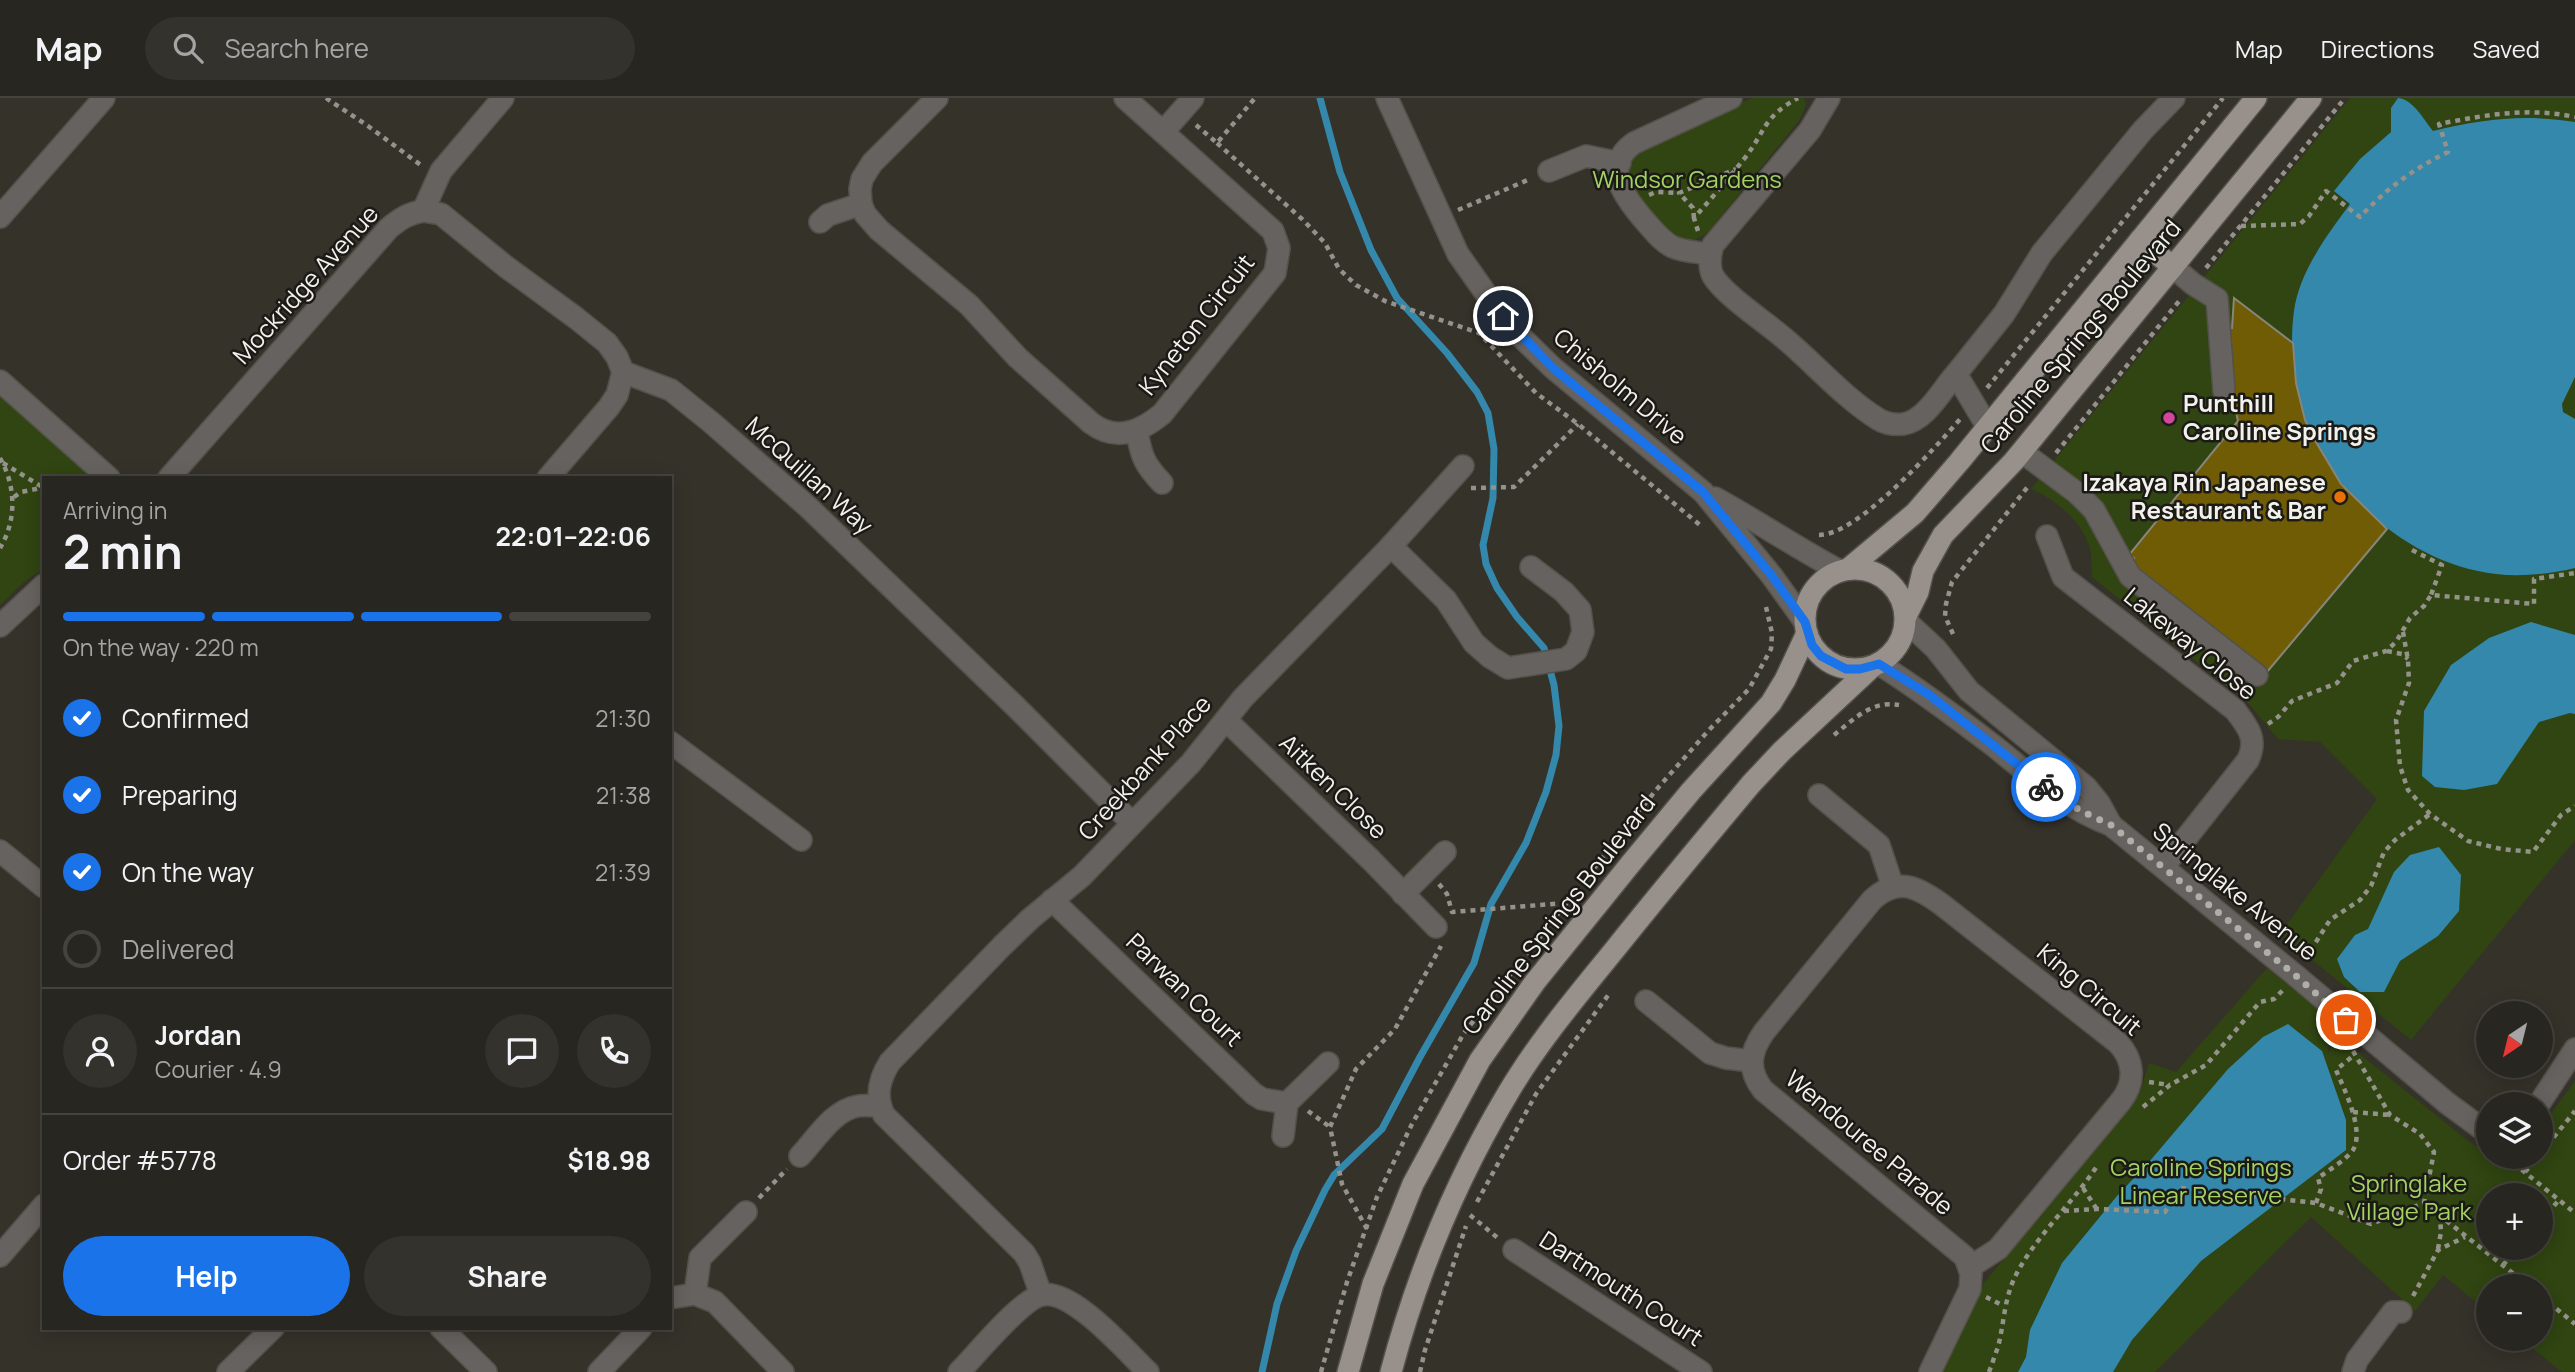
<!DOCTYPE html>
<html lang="en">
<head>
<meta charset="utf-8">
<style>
	:root { --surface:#282620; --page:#34322d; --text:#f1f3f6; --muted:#a5a5a5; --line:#44433e; --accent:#1a73e8 }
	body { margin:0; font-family:Manrope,sans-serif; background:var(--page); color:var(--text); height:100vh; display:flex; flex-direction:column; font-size:26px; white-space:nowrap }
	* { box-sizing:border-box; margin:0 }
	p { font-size:23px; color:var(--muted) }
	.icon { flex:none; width:38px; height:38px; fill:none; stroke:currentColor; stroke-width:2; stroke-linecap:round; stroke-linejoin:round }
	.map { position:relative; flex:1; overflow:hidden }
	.side { position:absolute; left:42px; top:378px; width:630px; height:854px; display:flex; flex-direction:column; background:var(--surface); border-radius:0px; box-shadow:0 4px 18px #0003,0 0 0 2px var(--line) }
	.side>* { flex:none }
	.needle { width:46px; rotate:215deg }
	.fabs { position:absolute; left:2476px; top:903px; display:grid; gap:14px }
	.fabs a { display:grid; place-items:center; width:77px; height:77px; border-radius:50%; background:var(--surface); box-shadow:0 4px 18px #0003,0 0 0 2px var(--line); font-size:35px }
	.pin { position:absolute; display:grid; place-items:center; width:60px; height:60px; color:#fff; margin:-30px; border:4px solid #fff; border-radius:50%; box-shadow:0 2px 7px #0007 }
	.courier { position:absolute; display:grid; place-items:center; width:70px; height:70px; margin:-35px; border:5px solid #1a73e8; border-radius:50%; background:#fff; color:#222; box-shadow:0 2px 9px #0007 }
	.summary em { font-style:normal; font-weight:700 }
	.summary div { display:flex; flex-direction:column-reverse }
	.summary { display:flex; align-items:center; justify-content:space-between; height:119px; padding:0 21px }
	h1 { font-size:46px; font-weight:700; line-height:52px }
	.bar { display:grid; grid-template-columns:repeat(4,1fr); gap:10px 7px; align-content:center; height:84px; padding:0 21px }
	.bar i { height:9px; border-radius:5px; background:var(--line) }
	.bar .current { background:var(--accent) }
	.bar p { grid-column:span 4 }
	.line { display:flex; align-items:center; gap:18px; padding:0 21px; border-top:2px solid var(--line) }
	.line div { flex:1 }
	.round { display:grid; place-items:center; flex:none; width:74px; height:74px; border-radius:37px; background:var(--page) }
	ol { padding:0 21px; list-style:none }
	li { display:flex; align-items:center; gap:21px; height:77px }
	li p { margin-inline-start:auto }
	li .icon { padding:7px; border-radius:50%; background:var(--accent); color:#fff; stroke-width:4 }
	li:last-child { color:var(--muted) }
	li i { width:38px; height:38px; border:4px solid var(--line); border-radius:50% }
	.button { display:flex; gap:14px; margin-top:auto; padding:14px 21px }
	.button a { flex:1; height:80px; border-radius:42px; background:var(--accent); color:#fff; font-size:28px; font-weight:700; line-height:80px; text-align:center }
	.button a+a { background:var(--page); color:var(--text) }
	header { display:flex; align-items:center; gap:42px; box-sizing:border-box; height:98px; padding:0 35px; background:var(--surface); border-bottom:2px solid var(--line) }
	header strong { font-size:33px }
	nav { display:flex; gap:38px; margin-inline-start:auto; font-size:24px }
	.search { width:490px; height:63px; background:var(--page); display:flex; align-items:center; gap:18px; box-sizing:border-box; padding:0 24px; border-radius:38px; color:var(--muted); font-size:26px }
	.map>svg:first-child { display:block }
	.green { fill:#304511; fill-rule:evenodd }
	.water { fill:#3388ab }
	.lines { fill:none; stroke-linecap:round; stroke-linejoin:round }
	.stream { stroke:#3388ab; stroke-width:7 }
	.building { fill:#715c06; stroke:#88857c; stroke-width:2 }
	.minor-casing { stroke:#535149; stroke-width:24 }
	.major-casing { stroke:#535149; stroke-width:24 }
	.path { stroke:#95928c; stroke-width:4.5; stroke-dasharray:5 5; stroke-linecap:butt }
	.minor { stroke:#66625f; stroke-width:21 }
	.major { stroke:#98908b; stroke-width:21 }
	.done { stroke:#b0aea8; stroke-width:7; stroke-dasharray:0 12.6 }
	.route { stroke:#1a73e8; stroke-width:9 }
	.hotel-dot { fill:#d1479c; stroke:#1b1a16; stroke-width:2.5 }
	.food-dot { fill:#e8710a; stroke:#1b1a16; stroke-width:2.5 }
	.labels { text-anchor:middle; stroke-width:5; stroke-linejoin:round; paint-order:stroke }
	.park-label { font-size:24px; fill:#a3d263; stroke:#1b1a16 }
	.street-label { font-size:24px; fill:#f3f1ec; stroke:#1b1a16 }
	.poi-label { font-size:24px; font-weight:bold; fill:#f3f1ec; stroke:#1b1a16; text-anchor:start }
</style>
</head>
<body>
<header>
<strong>Map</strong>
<div class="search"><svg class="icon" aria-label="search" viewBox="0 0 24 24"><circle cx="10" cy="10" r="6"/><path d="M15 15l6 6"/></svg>Search here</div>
<nav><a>Map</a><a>Directions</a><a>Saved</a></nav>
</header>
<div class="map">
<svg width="2575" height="1274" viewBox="0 0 2575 1274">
	<rect width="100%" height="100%" fill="#35322a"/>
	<g class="green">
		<path d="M1752,0H1804L1806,7L1799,23L1709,133C1700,141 1687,148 1674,140C1669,137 1664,129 1660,124C1645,109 1616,83 1632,60C1646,40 1726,12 1752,0Z"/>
		<path d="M2350,0H2575V742L2411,942L2280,836L2377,701L2320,644L2278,641L2250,607L2092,479C2091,471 2092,463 2091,456C2086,426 2057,402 2031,391Z"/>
		<polygon points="0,296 95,380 44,380 44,470 24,484 0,507"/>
		<path d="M2267,870L2330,920L2328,956L2336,937L2467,1042L2488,1056V1059H2541V1029L2575,983V1274H2562L2521,1241H2541V1188H2488V1214L2443,1177L2415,1213L2311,1119L2155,1274H1943L1984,1185L2140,995L2149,965L2176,974ZM2488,1097H2541V1150H2488Z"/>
	</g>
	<g class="water">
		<path d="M2398,0C2413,1 2424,22 2433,33C2484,21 2523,16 2575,24V279L2562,306L2563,314L2575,321V470C2550,476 2521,479 2496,476C2414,467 2334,400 2306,323C2294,290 2289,248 2294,213C2299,174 2328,136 2350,106L2334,93L2360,61L2391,34V10Z"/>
		<polygon points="2531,524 2575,537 2575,616 2570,615 2539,624 2497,686 2464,692 2435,689 2422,678 2424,613 2451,567 2489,540"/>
		<polygon points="2439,749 2461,777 2459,813 2438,838 2400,863 2384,894 2360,894 2344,879 2337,861 2355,837 2368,831 2394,774 2410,757"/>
		<polygon points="2288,926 2322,953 2346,1022 2346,1052 2201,1163 2132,1242 2113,1274 2018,1274 2026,1259 2030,1232 2062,1165 2117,1098 2149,1064 2228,971 2263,939"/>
	</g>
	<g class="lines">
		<polyline class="stream" points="1262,1274 1277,1206 1296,1153 1325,1092 1334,1077 1382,1031 1420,959 1474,865 1491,806 1526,745 1546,694 1556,657 1559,628 1554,587 1544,550 1517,519 1497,490 1486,466 1483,447 1493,400 1494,351 1488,315 1477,294 1447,255 1397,200 1371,152 1340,74 1320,0"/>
	</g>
	<polygon class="building" points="2234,200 2293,245 2296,285 2305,322 2313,339 2341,386 2387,431 2267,574 2131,465 2134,460 2129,457 2238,323 2229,283 2228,230 2232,230"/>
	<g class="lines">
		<g class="minor-casing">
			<g id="minor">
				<path d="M937,0L872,65L862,81L860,91L861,106L865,116L879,132L969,207L1018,260L1091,325C1116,344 1140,334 1162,316L1275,175L1279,150L1273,133L1125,0"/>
				<polyline points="1387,0 1458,156 1494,207 1511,229 1553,270 1703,394 1772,478 1805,524"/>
				<path d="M1829,0L1810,32L1713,147C1710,157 1708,168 1713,178C1724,197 1767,225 1785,241C1816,267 1843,299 1878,321C1886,326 1893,327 1903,326C1926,323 1942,291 1956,276"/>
				<polyline points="1163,34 1193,0"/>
				<polyline points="1549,73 1586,58 1620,65"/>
				<polyline points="423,113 441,116 505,168 576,220 607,245 617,259 623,274 671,292 712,325 808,409 1014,607 1132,725"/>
				<polyline points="0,119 104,0"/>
				<polyline points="820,124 828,117 861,106"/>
				<path d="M1710,156C1698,154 1684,154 1673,149C1661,143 1654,133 1645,123C1626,101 1600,69 1634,45L1731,0"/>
				<polyline points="2173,169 2193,186 2217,201 2224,293"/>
				<polyline points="0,283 109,380"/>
				<polyline points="1987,328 1956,276 2004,216 2042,155 2143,32 2174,0"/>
				<path d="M1137,333C1141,359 1145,367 1162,385"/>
				<polyline points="2022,354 2077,395 2094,412 2130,478 2257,577"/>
				<path d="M169,380L389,130C400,121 409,115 423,113L441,73L503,0"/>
				<polyline points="548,380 609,309 617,297 623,274"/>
				<path d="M1715,400C1757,423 1797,450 1840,473"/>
				<path d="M2047,438L2063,479L2235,612C2248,629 2258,641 2248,662L2164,768"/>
				<polyline points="1391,448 1446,502 1474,545 1490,559 1508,570 1566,561 1576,553 1583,534 1580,512 1564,494 1531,469"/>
				<polyline points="1906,523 1936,551 1969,593 2086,689 2099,705 2111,727"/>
				<polyline points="0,528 44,487"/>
				<path d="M1879,566C1919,591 1956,619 1994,648C2030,677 2067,711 2111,727L2295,877L2447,1005L2485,1033H2488"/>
				<polyline points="1226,622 1371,762 1436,829"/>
				<polyline points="670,644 801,742"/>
				<polyline points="1819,697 1879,747 1893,789"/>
				<polyline points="0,753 44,789"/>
				<polyline points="1403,796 1445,754"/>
				<polyline points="1052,802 1254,996 1262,1001 1287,1005"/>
				<polyline points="1646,903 1710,955 1726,960 1751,963"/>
				<polyline points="2539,1006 2575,951"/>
				<polyline points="1283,1038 1287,1005 1328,965"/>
				<path d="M800,1058C816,1041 833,1012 858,1008C865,1007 873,1008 880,1008"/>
				<polyline points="1514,1152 1701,1274"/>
				<polyline points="0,1158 44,1107"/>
				<polyline points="695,1196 700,1160 746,1114"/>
				<path d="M1041,1197L1030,1165L1024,1155L884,1017C875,998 879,981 890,964L1002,848L1030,821L1082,778L1191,665L1243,600L1391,448L1463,368"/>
				<polyline points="670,1200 695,1196 715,1204 783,1274"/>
				<polyline points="441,1230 486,1274"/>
				<polyline points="228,1274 273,1230"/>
				<polyline points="599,1274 641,1230"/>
				<path d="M959,1274C976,1257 1021,1201 1042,1197C1072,1190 1127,1254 1148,1274"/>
				<path d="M1930,1274L1970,1191L1971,1176L1965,1159L1763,992C1747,971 1750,954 1764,934L1872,802C1897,779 1916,788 1941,806L2118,945C2134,962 2136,984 2121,1003L1998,1151L1970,1169"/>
				<polyline points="2353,1274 2357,1262 2393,1214 2401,1214"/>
			</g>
		</g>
		<g class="major-casing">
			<g id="major">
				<polyline points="2140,142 2173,169"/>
				<circle cx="1855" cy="521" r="50"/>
				<polyline points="1848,471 1915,415 1959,364 2256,0"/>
				<polyline points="1906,518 1918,494 1923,473 1943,437 2014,363 2311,0"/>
				<polyline points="1348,1274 1373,1186 1413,1086 1480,962 1535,884 1632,764 1691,693 1771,605 1785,582 1807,535"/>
				<path d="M1391,1274C1417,1176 1456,1082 1508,995C1538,944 1578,897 1616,850C1660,795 1705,741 1751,686L1782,653L1873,568"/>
			</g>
		</g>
		<g class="path">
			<polyline points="326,0 368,28 422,68"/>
			<polyline points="1196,27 1217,45 1255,0"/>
			<polyline points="1217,45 1302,121 1325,145 1339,171 1356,187 1385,203 1479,235 1536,295 1578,326 1700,427"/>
			<polyline points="1649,97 1656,94 1679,95"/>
			<polyline points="1458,112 1530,81"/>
			<polyline points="1694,120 1693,110 1679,95 1736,71"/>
			<path d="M2241,128L2300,126L2309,118L2326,93L2360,119C2386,91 2413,71 2448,54L2439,26C2485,17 2528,9 2575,19"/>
			<path d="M1698,133L1694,120C1711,101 1728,81 1744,61C1766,33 1762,20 1798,0"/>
			<polyline points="2206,170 2345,0"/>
			<polyline points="1987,290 2223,0"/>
			<polyline points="2056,355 2180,202"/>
			<path d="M0,360C16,388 17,422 0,450"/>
			<polyline points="3,365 44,390"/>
			<polyline points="1471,390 1514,389 1578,326"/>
			<polyline points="14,399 21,394 41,390"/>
			<path d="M1819,437C1858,437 1934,351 1961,320"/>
			<polyline points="2412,452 2442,467 2431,497"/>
			<polyline points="2403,534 2408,562 2409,585 2396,622 2400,668 2408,692 2430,716 2468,743 2501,751 2533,754 2561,717 2575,708"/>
			<polyline points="1953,536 1945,518 1946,506 1952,484 2030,386"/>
			<polyline points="2387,553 2402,556 2408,561"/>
			<polyline points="2268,626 2278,619 2292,603 2337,585 2353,563 2386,553 2396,544 2410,520 2424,508 2431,497 2534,506 2534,481 2575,475"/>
			<path d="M1834,637C1854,621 1872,602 1899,607"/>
			<polyline points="1439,786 1447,796 1452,814 1565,805"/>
			<polyline points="2305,861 2330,822 2360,802 2371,788 2384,754 2395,742 2430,716"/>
			<polyline points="2353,953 2390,1017 2420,1036 2434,1054 2424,1105"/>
			<polyline points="2149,984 2170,987"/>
			<polyline points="2143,1009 2170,987 2206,967 2260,904 2274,901 2284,891"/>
			<polyline points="1308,1013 1330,1029"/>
			<polyline points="2353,1014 2390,1017"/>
			<polyline points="2541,1055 2575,1013"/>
			<polyline points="2506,1059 2575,1115"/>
			<polyline points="2525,1074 2538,1059"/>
			<polyline points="2083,1090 2096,1110"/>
			<polyline points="759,1100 787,1071"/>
			<polyline points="1477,1104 1536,996 1609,896"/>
			<path d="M2316,1105L2321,1091L2318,1080C2329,1072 2346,1062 2353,1052C2365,1032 2344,991 2336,972L2354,957"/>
			<polyline points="2064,1113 2097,1111 2165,1114 2181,1090 2316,1105 2371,1126 2424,1105 2529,1188"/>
			<polyline points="1470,1117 1499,1141"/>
			<polyline points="2541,1123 2559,1102"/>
			<polyline points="1367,1131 1342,1086 1330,1029 1356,971 1395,931 1441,848"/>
			<polyline points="2438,1151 2441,1134 2440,1119"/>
			<polyline points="2503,1167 2518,1150"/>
			<polyline points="2413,1198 2438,1152 2465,1139"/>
			<polyline points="2541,1198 2575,1226"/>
			<polyline points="1986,1199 2004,1208"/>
			<polyline points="1321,1274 1347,1184 1377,1099 1412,1026 1464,935 1656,692 1708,633 1749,591 1771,551 1772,535 1766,509"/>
			<polyline points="1420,1274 1425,1252 1466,1128"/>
			<path d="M1989,1274C1992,1266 1995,1257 1998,1249C2004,1226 2004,1203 2014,1181C2032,1142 2073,1105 2097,1068"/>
		</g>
		<use href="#minor" class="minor"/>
		<use href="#major" class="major"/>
	</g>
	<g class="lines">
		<polyline class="done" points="2046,689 2081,713 2111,727 2295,877 2346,922"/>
		<polyline class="route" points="1503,218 1553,270 1703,394 1772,478 1805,524 1812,547 1821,558 1846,571 1860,571 1879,566 1928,596 2046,689"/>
	</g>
	<circle class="hotel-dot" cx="2169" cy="320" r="7"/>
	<circle class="food-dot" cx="2340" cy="399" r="7"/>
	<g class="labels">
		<g class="park-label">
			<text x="1687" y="90">Windsor Gardens</text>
			<text x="2201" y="1078">Caroline Springs<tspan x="2201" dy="28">Linear Reserve</tspan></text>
			<text x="2409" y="1094">Springlake<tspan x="2409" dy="28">Village Park</tspan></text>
		</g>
		<g class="street-label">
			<text transform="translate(306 187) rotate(-48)" y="8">Mockridge Avenue</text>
			<text transform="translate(1197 227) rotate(-52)" y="8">Kyneton Circuit</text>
			<text transform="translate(2081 239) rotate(-50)" y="8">Caroline Springs Boulevard</text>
			<text transform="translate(1620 289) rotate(40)" y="8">Chisholm Drive</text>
			<text transform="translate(809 378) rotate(42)" y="8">McQuillan Way</text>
			<text transform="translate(2190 546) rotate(39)" y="8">Lakeway Close</text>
			<text transform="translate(1145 670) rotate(-48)" y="8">Creekbank Place</text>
			<text transform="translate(1333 689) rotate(44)" y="8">Aitken Close</text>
			<text transform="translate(2235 794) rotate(39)" y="8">Springlake Avenue</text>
			<text transform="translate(1559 817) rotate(-52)" y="8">Caroline Springs Boulevard</text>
			<text transform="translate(1184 892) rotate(44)" y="8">Parwan Court</text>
			<text transform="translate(2089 892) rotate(40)" y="8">King Circuit</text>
			<text transform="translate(1869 1045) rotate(40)" y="8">Wendouree Parade</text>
			<text transform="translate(1621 1191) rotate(33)" y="8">Dartmouth Court</text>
		</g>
		<g class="poi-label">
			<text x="2183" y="314">Punthill<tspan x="2183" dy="28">Caroline Springs</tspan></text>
			<text x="2326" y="393" text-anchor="end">Izakaya Rin Japanese<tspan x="2326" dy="28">Restaurant &amp; Bar</tspan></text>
		</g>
	</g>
</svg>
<div class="fabs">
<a><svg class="needle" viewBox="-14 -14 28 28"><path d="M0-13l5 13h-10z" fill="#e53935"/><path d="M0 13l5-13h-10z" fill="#a5a5a5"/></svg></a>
<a><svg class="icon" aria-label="layers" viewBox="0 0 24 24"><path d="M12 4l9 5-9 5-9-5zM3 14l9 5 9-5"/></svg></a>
<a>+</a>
<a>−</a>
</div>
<div class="pin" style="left:2346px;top:922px;background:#ea580c"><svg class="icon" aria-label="bag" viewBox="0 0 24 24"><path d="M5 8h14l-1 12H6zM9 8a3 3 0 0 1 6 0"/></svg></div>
<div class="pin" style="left:1503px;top:218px;background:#1f2937"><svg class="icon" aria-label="home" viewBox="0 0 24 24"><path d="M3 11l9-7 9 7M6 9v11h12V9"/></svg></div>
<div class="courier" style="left:2046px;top:689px"><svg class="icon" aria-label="bike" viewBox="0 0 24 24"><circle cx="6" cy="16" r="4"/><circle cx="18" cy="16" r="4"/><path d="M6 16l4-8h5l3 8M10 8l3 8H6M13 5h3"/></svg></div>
<section class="side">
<div class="summary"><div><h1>2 min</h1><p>Arriving in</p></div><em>22:01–22:06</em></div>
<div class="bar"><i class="current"></i><i class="current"></i><i class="current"></i><i></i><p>On the way · 220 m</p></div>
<ol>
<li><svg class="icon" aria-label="check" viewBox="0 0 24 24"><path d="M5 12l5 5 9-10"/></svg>Confirmed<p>21:30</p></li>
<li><svg class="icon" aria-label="check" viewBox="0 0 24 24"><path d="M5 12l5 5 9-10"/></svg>Preparing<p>21:38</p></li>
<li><svg class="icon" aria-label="check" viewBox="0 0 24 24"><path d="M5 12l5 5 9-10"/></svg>On the way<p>21:39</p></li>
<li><i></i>Delivered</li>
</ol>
<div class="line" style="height:126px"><a class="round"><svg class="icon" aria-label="person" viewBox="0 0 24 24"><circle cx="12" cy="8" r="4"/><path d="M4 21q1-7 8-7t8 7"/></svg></a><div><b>Jordan</b><p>Courier · 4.9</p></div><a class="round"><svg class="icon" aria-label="chat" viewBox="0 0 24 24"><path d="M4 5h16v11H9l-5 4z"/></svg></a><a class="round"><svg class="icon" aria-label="phone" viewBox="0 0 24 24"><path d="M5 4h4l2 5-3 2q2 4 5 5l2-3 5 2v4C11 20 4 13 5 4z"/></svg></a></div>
<div class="line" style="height:91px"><div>Order #5778</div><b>$18.98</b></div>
<div class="button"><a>Help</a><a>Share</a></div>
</section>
</div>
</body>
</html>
